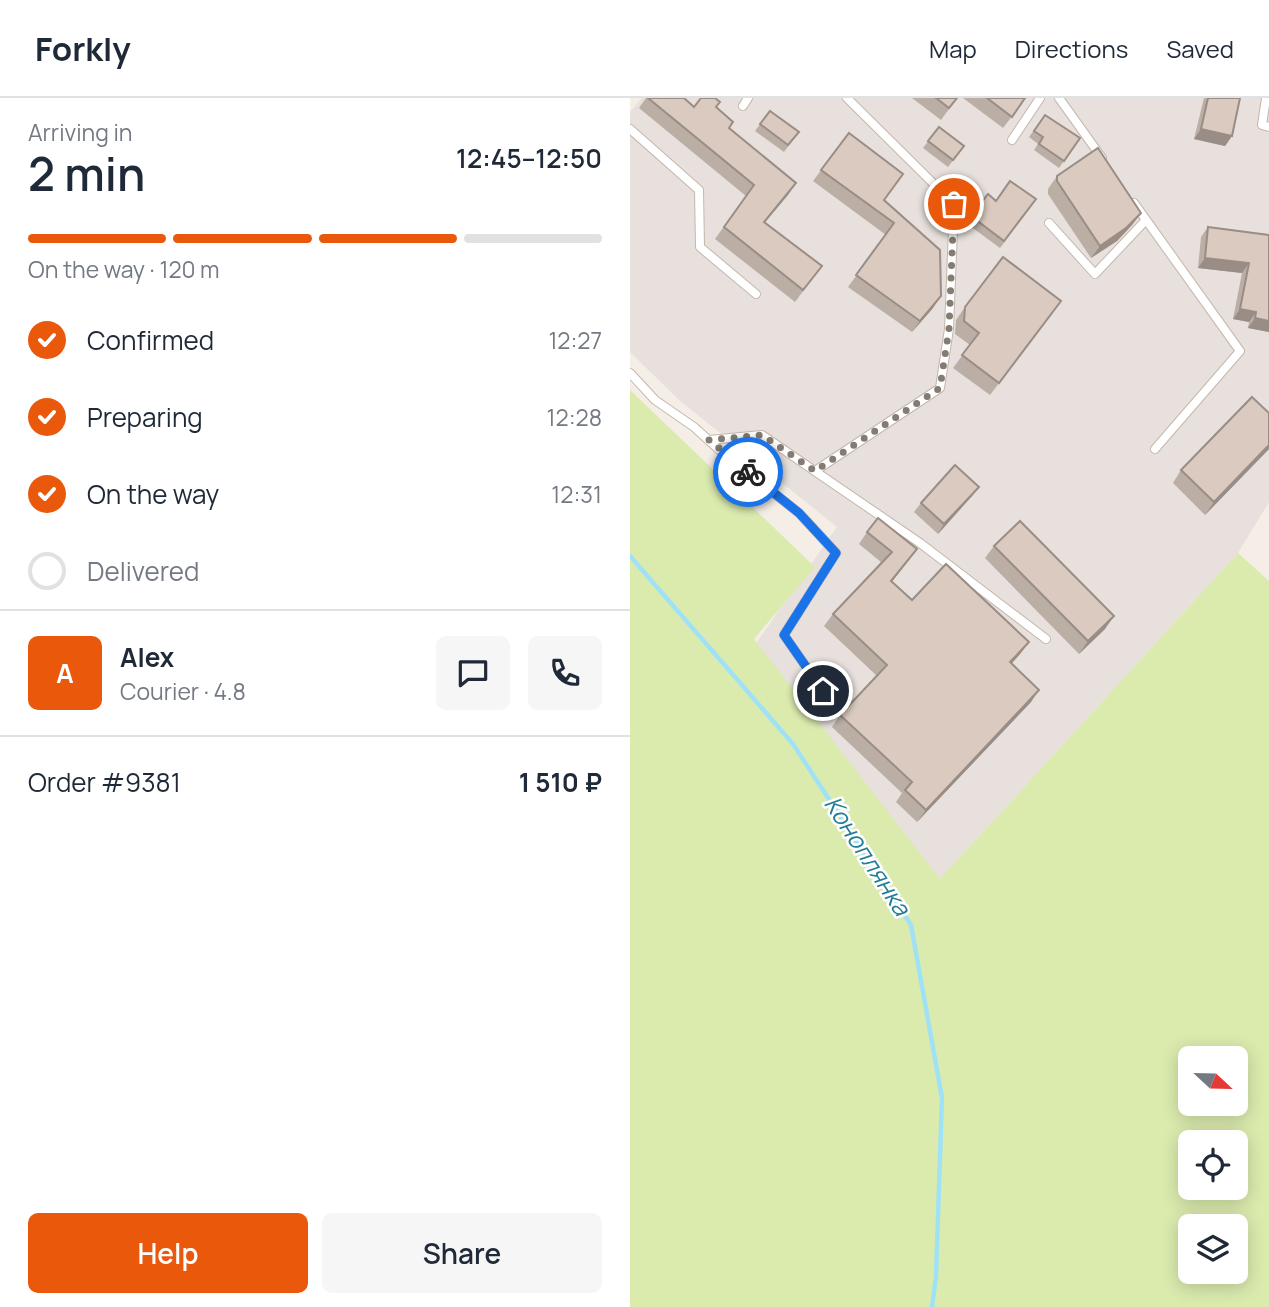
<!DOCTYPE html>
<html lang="en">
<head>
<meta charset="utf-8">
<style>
	:root { --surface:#fff; --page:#f6f6f7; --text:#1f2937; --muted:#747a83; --line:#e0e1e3; --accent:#ea580c }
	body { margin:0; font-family:Manrope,sans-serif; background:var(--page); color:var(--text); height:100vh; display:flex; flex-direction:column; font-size:26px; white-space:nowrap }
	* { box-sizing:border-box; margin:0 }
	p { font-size:23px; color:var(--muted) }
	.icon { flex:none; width:38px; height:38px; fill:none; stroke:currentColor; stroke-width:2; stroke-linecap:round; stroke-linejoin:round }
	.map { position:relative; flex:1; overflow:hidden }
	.details { display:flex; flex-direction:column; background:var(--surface); width:630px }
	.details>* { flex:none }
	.needle { width:46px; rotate:112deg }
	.fabs { position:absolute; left:548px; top:948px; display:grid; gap:14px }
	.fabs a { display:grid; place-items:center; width:70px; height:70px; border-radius:10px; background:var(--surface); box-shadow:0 4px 18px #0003; font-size:35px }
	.pin { position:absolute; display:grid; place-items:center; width:60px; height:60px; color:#fff; margin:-30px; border:4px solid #fff; border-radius:50%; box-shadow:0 2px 7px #0007 }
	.courier { position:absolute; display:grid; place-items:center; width:70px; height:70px; margin:-35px; border:5px solid #1a73e8; border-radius:50%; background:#fff; color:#222; box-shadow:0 2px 9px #0007 }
	.headline em { font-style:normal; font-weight:600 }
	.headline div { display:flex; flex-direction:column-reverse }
	.headline { display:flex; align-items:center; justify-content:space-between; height:119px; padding:0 28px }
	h1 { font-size:46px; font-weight:600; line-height:52px }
	.bar { display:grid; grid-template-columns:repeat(4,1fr); gap:10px 7px; align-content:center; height:84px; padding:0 28px }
	.bar i { height:9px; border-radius:5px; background:var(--line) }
	.bar .current { background:var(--accent) }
	.bar p { grid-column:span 4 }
	.line { display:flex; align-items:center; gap:18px; padding:0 28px; border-top:2px solid var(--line) }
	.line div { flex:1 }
	.round { display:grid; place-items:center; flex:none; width:74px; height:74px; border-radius:10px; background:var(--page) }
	ol { padding:0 28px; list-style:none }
	li { display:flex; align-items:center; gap:21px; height:77px }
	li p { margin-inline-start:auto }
	li .icon { padding:7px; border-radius:50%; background:var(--accent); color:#fff; stroke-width:4 }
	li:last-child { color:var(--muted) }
	li i { width:38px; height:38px; border:4px solid var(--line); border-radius:50% }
	.cta { display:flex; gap:14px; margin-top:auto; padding:14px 28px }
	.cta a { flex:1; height:80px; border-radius:10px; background:var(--accent); color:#fff; font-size:28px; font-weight:600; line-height:80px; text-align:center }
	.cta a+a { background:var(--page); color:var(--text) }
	header { display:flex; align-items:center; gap:42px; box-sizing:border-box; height:98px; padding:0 35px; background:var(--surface); border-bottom:2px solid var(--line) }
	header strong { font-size:33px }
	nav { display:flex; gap:38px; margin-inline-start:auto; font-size:24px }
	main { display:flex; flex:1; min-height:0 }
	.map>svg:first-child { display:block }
	.industrial { fill:#e7e0dc }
	.green { fill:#dbebae; fill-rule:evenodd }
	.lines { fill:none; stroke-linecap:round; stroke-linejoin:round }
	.stream { stroke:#a0e2f5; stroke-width:4.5 }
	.service-casing { stroke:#c4b7ac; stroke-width:10 }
	.service { stroke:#fff; stroke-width:8 }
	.wall { fill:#bbaea4 }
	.shaded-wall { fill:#998d86 }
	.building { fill:#dacabf; stroke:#998d86; stroke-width:2 }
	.done { stroke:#847b73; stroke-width:7; stroke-dasharray:0 12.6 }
	.route { stroke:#1a73e8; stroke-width:9 }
	.labels { text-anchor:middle; stroke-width:5; stroke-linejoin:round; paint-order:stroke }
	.water-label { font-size:24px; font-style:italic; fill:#237d99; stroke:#fff }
</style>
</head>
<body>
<header>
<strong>Forkly</strong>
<nav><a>Map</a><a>Directions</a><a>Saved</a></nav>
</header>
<main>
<section class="details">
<div class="headline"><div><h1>2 min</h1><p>Arriving in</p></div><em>12:45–12:50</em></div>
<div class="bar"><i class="current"></i><i class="current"></i><i class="current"></i><i></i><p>On the way · 120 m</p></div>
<ol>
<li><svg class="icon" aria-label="check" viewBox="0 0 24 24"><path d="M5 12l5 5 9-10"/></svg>Confirmed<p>12:27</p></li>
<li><svg class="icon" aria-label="check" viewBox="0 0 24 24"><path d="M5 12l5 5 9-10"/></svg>Preparing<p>12:28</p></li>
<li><svg class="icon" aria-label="check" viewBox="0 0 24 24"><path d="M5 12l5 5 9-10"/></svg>On the way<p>12:31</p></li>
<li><i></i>Delivered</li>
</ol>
<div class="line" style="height:126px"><b class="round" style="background:var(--accent);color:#fff">A</b><div><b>Alex</b><p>Courier · 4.8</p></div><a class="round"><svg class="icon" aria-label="chat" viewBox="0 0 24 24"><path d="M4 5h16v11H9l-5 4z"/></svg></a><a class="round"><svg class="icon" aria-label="phone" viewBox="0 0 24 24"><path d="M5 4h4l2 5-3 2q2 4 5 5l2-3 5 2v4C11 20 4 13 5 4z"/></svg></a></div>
<div class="line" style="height:91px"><div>Order #9381</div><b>1 510 ₽</b></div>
<div class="cta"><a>Help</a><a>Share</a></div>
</section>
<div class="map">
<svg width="639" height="1209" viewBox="0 0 639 1209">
	<rect width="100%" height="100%" fill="#f4eee7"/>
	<polygon class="industrial" points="12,0 639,0 639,404 608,455 310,781 122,551 207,429 49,302 0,254 0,14"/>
	<path class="green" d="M0,292L185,469L124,541L310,781L608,455L639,483V1209H0ZM560,961H606V1006H560ZM560,1045H606V1090H560ZM560,1129H606V1174H560Z"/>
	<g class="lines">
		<polyline class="stream" points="0,458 163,646 281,827 312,1000 306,1178 302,1209"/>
		<g class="service-casing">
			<g id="service">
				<polyline points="429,0 472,60"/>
				<polyline points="636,0 632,27 639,29"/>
				<polyline points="113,8 118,0"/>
				<polyline points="0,31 69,92 70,149 126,196"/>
				<polyline points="382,42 410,0"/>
				<polyline points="504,105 610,253 525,351"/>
				<polyline points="419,125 465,176 516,122"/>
				<polyline points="0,275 25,302 64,329 94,356 169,415 206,455 154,537 193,593"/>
				<polyline points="79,342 132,337 290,445 416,541"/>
				<polyline points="185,373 310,290 319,231 324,106 217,0"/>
			</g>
		</g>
		<use href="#service" class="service"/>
	</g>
	<g class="wall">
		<polygon points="16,0 54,0 64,9 86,10 99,30 166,85 134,125 183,180 165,204 85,141 116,98 9,10"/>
		<polygon points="282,0 327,0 311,22"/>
		<polygon points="333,0 396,0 373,30"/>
		<polygon points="574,0 610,0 602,38 595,48 564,41"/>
		<polygon points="140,13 169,34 154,54 125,33"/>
		<polygon points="415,17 450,40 429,70 404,52 408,46 399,39"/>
		<polygon points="309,29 334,48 318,69 293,50"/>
		<polygon points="219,35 254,102 303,210 282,234 218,189 256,137 183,83"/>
		<polygon points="427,78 511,115 502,127 487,143 461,160 418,96 418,91"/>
		<polygon points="358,96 366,103 406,101 370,150 336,125"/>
		<polygon points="578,129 639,137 639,234 618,230 619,224 603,221 612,175 568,170 571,139"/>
		<polygon points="431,203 360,297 323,270 340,247 325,236 326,222 335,209"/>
		<polygon points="639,351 575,417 543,385 551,372"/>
		<polygon points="349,389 342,398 308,436 284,414 291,405"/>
		<polygon points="237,434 287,451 262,483 282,502 399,544 390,556 382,565 401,604 287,724 266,704 272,695 202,629 210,617 247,578 194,528 203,516 251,464 229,446"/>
		<polygon points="364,448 475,531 449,556 355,460"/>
	</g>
	<g class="shaded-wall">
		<polygon points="571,31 602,38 595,48 564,41"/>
		<polygon points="166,85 158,97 125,136 134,124"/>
		<polygon points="511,115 502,127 487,143 461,160 470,148"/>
		<polygon points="575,160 619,165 612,175 568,170"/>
		<polygon points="311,198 303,210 282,234 290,223"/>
		<polygon points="610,211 626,214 619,224 603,221"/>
		<polygon points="625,220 639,222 639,234 618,230"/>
		<polygon points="639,347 639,351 575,417 584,404"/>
		<polygon points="349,389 342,398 308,436 314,426"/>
		<polygon points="287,451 278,463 253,495 261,483"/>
		<polygon points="484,518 475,531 449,556 458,543"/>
		<polygon points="399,544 390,556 372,576 380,564"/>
		<polygon points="409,592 401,604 287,724 296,712"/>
	</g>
	<g class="building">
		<polygon points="18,0 54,0 64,9 71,0 85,0 90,4 86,9 103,24 99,30 166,85 134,124 192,168 173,192 94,129 124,87"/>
		<polygon points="306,0 327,0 319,10"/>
		<polygon points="357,0 395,0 382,19"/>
		<polygon points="578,0 610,0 602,38 571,31"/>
		<polygon points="140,13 169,34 158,47 130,26"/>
		<polygon points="415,17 450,40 434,63 409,46 413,39 404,33"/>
		<polygon points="309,29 334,48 323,62 298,43"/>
		<polygon points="219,35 273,76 254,102 310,152 311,198 290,223 226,177 264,125 191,72"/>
		<polygon points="468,50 511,115 496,130 470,148 427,83 427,78"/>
		<polygon points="380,83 406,101 374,143 341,118 358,96 366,103"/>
		<polygon points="578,129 639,137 639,223 625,220 626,214 610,211 619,165 575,160"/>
		<polygon points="373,159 431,203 369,285 332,257 349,235 334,223 335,209"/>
		<polygon points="622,299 639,315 639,347 584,404 551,372"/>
		<polygon points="325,367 349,389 314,426 291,405"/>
		<polygon points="248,420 287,451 261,483 282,502 316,466 399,544 380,564 409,592 296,712 275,692 282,684 210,617 257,567 203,516 262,454 237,434"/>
		<polygon points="390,423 484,518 458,543 364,448"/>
	</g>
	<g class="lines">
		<polyline class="done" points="118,374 79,342 132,337 185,373 310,290 319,231 324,106"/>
		<polyline class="route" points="118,374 169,415 206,455 154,537 193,593"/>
	</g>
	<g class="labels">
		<g class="water-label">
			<text transform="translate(237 758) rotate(57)" y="8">Коноплянка</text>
		</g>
	</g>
</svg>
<div class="fabs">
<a><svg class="needle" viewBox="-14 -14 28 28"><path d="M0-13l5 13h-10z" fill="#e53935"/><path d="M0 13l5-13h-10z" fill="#747a83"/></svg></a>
<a><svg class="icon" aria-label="locate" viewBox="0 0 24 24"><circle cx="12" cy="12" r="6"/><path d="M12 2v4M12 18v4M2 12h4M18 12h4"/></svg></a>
<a><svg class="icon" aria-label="layers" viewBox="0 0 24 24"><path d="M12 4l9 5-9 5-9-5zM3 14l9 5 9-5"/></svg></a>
</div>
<div class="pin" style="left:324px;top:106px;background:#ea580c"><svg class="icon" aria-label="bag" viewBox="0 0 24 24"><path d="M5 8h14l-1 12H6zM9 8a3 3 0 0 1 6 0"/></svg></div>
<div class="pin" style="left:193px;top:593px;background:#1f2937"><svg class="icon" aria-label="home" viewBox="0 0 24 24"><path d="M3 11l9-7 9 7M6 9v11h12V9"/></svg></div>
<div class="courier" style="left:118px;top:374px"><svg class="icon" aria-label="bike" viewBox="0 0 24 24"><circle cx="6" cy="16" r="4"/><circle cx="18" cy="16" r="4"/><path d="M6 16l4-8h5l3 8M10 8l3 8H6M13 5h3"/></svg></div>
</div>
</main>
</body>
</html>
